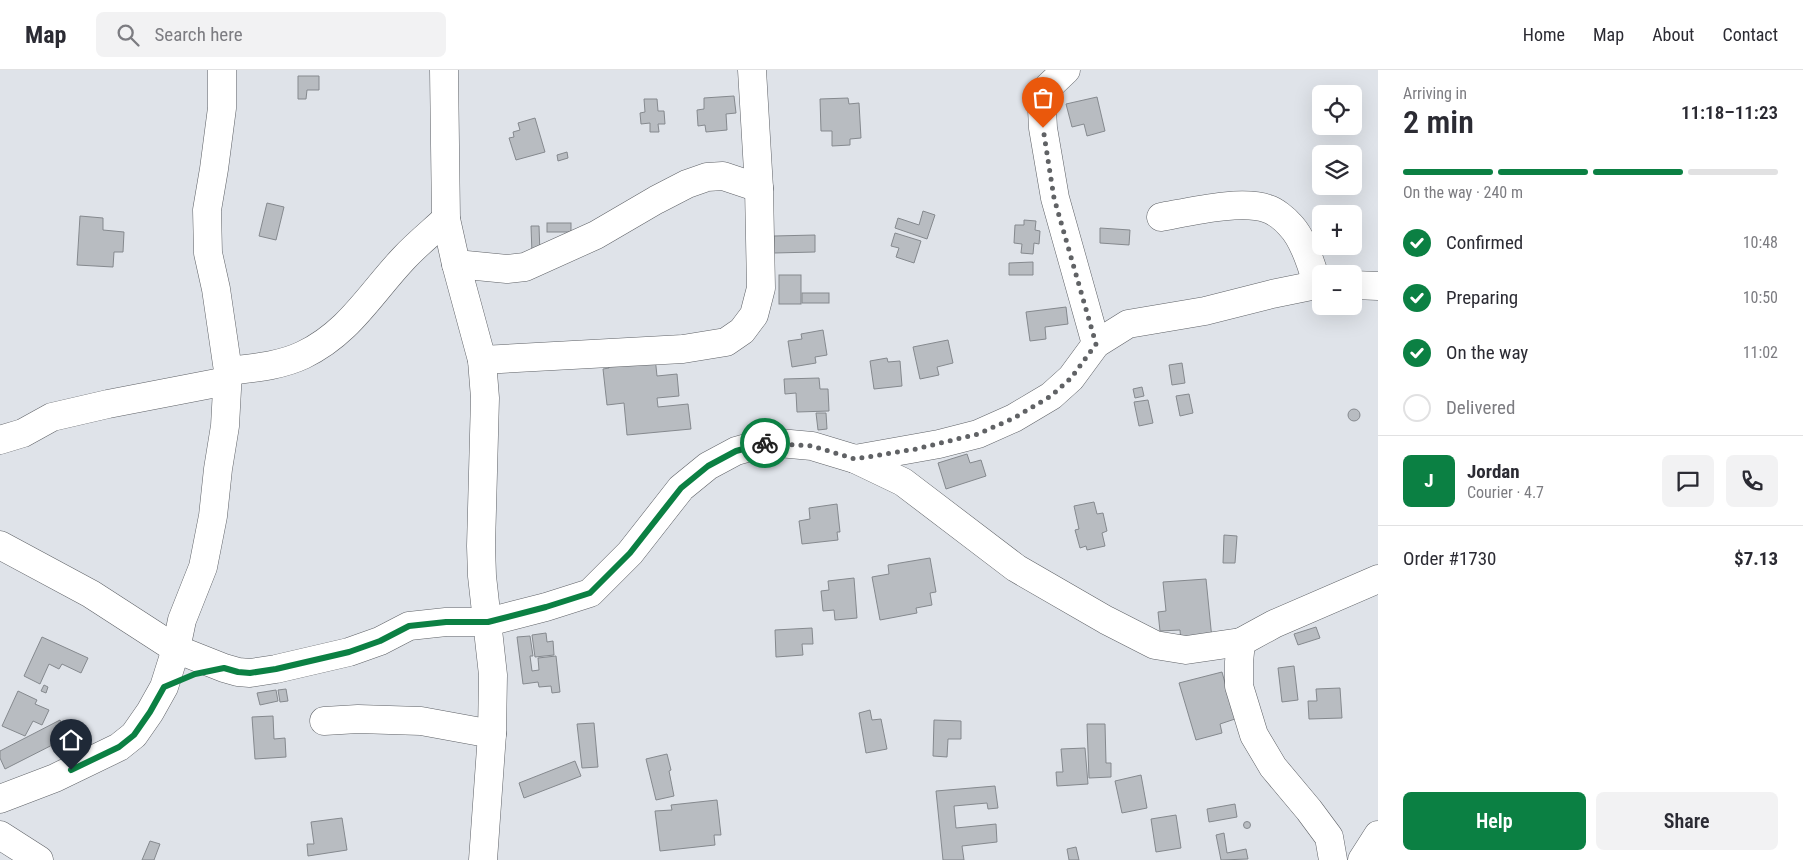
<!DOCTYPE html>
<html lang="en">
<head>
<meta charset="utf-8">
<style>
	:root { --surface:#fff; --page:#f2f2f3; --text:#2b2b33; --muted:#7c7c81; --line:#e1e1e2; --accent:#0b8043 }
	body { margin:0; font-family:"Roboto Condensed",sans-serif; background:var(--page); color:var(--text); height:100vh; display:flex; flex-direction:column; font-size:19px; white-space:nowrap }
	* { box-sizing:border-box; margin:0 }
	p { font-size:16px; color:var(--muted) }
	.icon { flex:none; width:28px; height:28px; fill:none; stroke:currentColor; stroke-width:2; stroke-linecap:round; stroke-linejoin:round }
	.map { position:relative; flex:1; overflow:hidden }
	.details { display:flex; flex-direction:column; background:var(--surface); width:425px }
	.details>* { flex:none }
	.buttons { position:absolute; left:1312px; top:15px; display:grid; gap:10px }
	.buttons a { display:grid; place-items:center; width:50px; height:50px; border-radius:8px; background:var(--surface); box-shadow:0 5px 20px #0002; font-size:25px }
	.pin { position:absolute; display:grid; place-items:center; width:42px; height:42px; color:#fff; margin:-51px -21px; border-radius:50% 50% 50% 0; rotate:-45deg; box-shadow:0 0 5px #0007 }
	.pin .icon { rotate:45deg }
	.courier { position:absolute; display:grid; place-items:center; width:50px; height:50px; margin:-25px; border:4px solid #0b8043; border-radius:50%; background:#fff; color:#222; box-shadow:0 1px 6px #0007 }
	.overview em { font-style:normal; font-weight:600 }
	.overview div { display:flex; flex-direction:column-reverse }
	.overview { display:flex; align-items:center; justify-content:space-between; height:85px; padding:0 25px }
	h1 { font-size:32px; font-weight:600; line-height:38px }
	.bar { display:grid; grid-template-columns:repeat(4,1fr); gap:8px 5px; align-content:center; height:60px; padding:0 25px }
	.bar i { height:6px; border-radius:4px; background:var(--line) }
	.bar .selected { background:var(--accent) }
	.bar p { grid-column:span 4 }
	.line { display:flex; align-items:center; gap:12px; padding:0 25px; border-top:1px solid var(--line) }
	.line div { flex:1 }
	.round { display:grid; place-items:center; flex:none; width:52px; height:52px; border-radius:8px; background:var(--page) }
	ol { padding:0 25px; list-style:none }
	li { display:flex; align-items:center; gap:15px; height:55px }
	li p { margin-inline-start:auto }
	li .icon { padding:5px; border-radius:50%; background:var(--accent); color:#fff; stroke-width:4 }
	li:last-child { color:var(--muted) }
	li i { width:28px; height:28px; border:2px solid var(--line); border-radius:50% }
	.primary-button { display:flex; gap:10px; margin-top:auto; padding:10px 25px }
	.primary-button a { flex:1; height:58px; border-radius:8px; background:var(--accent); color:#fff; font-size:20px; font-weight:600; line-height:58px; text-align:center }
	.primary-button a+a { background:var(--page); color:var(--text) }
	header { display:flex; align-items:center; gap:30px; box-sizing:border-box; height:70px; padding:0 25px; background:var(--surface); border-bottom:1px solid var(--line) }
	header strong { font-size:24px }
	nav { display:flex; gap:28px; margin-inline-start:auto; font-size:18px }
	.search { width:350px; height:45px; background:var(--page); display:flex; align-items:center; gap:12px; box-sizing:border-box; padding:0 18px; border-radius:8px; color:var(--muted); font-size:19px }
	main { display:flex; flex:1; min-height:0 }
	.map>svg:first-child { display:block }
	.building { fill:#b8bcc1; stroke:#85898e }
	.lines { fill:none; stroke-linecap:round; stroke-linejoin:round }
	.minor-casing { stroke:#5e6166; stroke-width:29 }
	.minor { stroke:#fff; stroke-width:28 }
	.done { stroke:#606265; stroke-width:5; stroke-dasharray:0 9 }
	.route { stroke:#0b8043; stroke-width:6 }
</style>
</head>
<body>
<header>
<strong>Map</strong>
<div class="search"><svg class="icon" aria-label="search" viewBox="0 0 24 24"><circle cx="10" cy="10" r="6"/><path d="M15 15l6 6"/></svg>Search here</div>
<nav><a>Home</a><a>Map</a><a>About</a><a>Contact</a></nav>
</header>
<main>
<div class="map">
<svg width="1378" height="790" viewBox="0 0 1378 790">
	<rect width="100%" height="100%" fill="#dfe3e9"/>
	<g class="building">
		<polygon points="298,6 319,6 319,20 307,20 306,29 298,29"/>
		<polygon points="734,26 736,43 726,44 727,60 706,62 705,55 698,56 697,40 704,39 704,28"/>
		<polygon points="1097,27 1105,61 1087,66 1084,54 1072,57 1066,34"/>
		<polygon points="848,28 849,34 859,33 861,68 850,69 850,75 832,76 832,61 821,61 820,29"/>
		<polygon points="644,29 657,29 658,41 664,41 665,54 658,54 659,62 650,62 650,53 641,54 640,43 645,42"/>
		<polygon points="535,48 545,82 516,90 509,68 514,67 513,62 520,60 518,53"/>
		<polygon points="567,82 568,88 558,91 557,85"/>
		<polygon points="267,133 284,137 276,170 259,166"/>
		<polygon points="923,141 935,145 927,169 895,158 898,148 919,155"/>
		<polygon points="80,146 103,148 103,160 124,162 123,182 114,182 113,197 77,195"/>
		<polygon points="1024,150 1036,151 1035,160 1040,161 1039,174 1034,173 1033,184 1021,183 1022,174 1014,173 1015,155 1024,155"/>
		<rect x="547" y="153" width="24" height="9"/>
		<polygon points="531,156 539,156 540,184 532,184"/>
		<polygon points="1100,158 1130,160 1129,175 1100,173"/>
		<polygon points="895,163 921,171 914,193 896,187 899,178 891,176"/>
		<polygon points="815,165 815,182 774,183 774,166"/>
		<polygon points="1033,192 1033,205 1009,205 1009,193"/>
		<rect x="779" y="205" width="22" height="29"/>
		<rect x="802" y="223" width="27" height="10"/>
		<polygon points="1066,237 1068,254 1045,257 1046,269 1030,271 1026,242"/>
		<polygon points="823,260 827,285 815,287 816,293 792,297 788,271 802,269 801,264"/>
		<polygon points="948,270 953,293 937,297 939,305 920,309 913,277"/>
		<polygon points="655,287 657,306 677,304 679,326 657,328 658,337 688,334 691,359 627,365 624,333 607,335 603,299 609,298 608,291"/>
		<polygon points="887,288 888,292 900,291 902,316 874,319 870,291"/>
		<polygon points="1182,293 1185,313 1172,315 1169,295"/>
		<polygon points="819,308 820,319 828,319 829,341 797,342 796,323 785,324 784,309"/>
		<polygon points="1142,317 1144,326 1135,328 1133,319"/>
		<polygon points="1189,324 1193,343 1180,346 1176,326"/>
		<polygon points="1148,330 1153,353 1139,356 1134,332"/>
		<circle cx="1354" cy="345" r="6"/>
		<polygon points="816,343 826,343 827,359 818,360"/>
		<polygon points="967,384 970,393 981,390 986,406 946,419 938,393"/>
		<polygon points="1094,432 1097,444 1103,443 1107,461 1102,463 1105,476 1087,480 1086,476 1080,478 1075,460 1079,459 1074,436"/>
		<polygon points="837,434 840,462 837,462 838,470 802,474 799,451 810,449 809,438"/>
		<polygon points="1224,465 1237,466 1235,493 1223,493"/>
		<polygon points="930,488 936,522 930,523 932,535 916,538 917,543 880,550 872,507 889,504 888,495"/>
		<polygon points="854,508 857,548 835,550 834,540 823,541 821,521 829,520 828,511"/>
		<polygon points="1206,509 1212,569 1181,572 1180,560 1160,561 1158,542 1166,541 1163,512"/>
		<polygon points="1316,557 1320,568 1298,575 1294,564"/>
		<polygon points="812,558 813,574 802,574 803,585 776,587 775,560"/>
		<polygon points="546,563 547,572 553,571 554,585 535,587 532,565"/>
		<polygon points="530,566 533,586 530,586 532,601 539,600 538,588 556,586 560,622 552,623 551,616 539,617 538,612 523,614 517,567"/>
		<polygon points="42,567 88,588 81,603 62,594 59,599 49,594 40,614 24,606"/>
		<polygon points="1294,596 1298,630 1282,632 1278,598"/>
		<polygon points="1222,602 1235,649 1220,654 1222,663 1196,670 1179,613"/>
		<polygon points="44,615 48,617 46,623 41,621"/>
		<polygon points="1340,618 1342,648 1309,649 1308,631 1317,631 1316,619"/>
		<polygon points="286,619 288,631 280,632 278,620"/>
		<polygon points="276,620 278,631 260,635 257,623"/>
		<polygon points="18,621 37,630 35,634 49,640 42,655 33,651 25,666 2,656"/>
		<polygon points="870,640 872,650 881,649 887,679 866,683 859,643"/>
		<polygon points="273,646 274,669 285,668 286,687 255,689 252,647"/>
		<polygon points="60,650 68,667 5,699 0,688 0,681"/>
		<polygon points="934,650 961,651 961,669 948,669 947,687 933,686"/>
		<polygon points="594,653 598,697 582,698 577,654"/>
		<polygon points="1087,654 1105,654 1106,693 1111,693 1111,707 1089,708"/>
		<polygon points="1085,678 1088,714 1057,716 1056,702 1063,702 1061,679"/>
		<polygon points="667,684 671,700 669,701 674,726 656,730 646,689"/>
		<polygon points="575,691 581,706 524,728 519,713"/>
		<polygon points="1141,705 1147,738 1122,743 1115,711"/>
		<polygon points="995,716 998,738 988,739 987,733 954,736 956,758 996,754 997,772 962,776 964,790 943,790 936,721"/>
		<polygon points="717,730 721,765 714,765 715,775 660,781 655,741 672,740 671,735"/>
		<polygon points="1235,734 1237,747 1209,752 1207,739"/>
		<polygon points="1176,745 1181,778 1156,782 1151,749"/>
		<polygon points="342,748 347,780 308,786 307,774 314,774 311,752"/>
		<circle cx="1247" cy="755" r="3.5"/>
		<polygon points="1224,763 1227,783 1246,779 1248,789 1221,790 1216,765"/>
		<polygon points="150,771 160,774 154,790 142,790"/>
		<polygon points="1076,777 1079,790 1069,790 1067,779"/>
	</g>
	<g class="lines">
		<g class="minor-casing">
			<g id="minor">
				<polyline points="444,0 446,149 456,194 482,290 485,328 481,476 482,506 493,605 492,664 483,790"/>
				<polyline points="1066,0 1046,19 1042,39 1043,58 1055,128 1096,274"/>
				<path d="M1161,147C1189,142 1242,129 1268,139C1275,141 1285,149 1290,155C1303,168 1312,196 1317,214"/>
				<polyline points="456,194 507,199 525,197 596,165 656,130 687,114 707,107 723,106 759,118"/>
				<polyline points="1354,215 1378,216"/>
				<polyline points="482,290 683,279 726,272 742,261 754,245 761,218 759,118 752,0"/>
				<path d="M228,301C253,298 280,296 303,285C349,263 370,224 404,188C417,174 432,162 446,149"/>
				<polyline points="0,370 23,363 52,347 108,334 227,311"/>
				<polyline points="855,389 939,374 978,364 1014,348 1051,326 1071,308 1096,274 1128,254 1205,241 1272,224 1321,214"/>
				<polyline points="0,475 91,524 176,579 224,598 238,602 250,603 276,599 349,582 380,571 409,556 446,552 488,552 546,537 590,523 630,483 681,418 708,396 736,381 768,372 812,376 855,389 903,412 1016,498 1106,550 1155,575 1186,580 1241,572 1274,554 1378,509"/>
				<polyline points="1241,572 1239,592 1239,616 1254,665 1273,697 1309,740 1329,767 1333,790"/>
				<polyline points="324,651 358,649 421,651 492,664"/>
				<polyline points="0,729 55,708 119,677 134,665 150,642 164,617 176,579 182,550 203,497 213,446 218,399 225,356 228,301 216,219 208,183 207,140 214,99 222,38 222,0"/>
				<polyline points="0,765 39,790"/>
				<polyline points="1362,790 1378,765"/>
			</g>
		</g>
		<use href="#minor" class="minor"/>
	</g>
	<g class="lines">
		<polyline class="done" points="765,373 812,376 855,389 916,379 978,364 1014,348 1051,326 1071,308 1096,274 1054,128 1043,58"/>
		<polyline class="route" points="71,700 119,677 134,665 150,642 164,617 195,604 224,598 238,602 250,603 276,599 349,582 380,571 409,556 446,552 488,552 546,537 590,523 630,483 681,418 708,396 736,381 765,373"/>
	</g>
</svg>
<div class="buttons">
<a><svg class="icon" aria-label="locate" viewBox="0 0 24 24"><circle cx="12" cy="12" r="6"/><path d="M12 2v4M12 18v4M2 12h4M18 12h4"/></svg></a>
<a><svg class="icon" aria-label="layers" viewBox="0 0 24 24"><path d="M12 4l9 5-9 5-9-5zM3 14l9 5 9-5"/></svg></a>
<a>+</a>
<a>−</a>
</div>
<div class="pin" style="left:1043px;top:58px;background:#ea580c"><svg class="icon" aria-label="bag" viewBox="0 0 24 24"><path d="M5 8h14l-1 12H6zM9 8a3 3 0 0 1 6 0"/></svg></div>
<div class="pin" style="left:71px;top:700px;background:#1f2937"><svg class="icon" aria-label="home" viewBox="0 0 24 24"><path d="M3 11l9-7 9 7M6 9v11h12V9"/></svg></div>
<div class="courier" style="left:765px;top:373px"><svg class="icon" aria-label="bike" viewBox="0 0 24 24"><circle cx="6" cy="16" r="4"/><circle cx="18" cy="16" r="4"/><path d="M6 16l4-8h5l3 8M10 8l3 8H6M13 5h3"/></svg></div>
</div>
<section class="details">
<div class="overview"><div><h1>2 min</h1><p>Arriving in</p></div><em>11:18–11:23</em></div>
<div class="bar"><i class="selected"></i><i class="selected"></i><i class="selected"></i><i></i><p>On the way · 240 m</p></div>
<ol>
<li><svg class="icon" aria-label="check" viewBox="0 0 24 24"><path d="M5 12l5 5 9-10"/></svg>Confirmed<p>10:48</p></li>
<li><svg class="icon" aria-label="check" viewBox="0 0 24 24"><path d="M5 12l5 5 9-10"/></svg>Preparing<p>10:50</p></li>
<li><svg class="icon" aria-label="check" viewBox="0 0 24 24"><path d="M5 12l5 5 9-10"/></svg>On the way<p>11:02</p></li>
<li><i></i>Delivered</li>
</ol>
<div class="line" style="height:90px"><b class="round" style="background:var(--accent);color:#fff">J</b><div><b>Jordan</b><p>Courier · 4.7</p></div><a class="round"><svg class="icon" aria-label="chat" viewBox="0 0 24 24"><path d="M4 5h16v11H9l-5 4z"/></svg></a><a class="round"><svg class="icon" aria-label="phone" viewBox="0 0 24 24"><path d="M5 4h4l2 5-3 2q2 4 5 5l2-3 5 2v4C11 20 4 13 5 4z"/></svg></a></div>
<div class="line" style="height:65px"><div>Order #1730</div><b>$7.13</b></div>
<div class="primary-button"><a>Help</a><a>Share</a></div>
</section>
</main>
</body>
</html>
